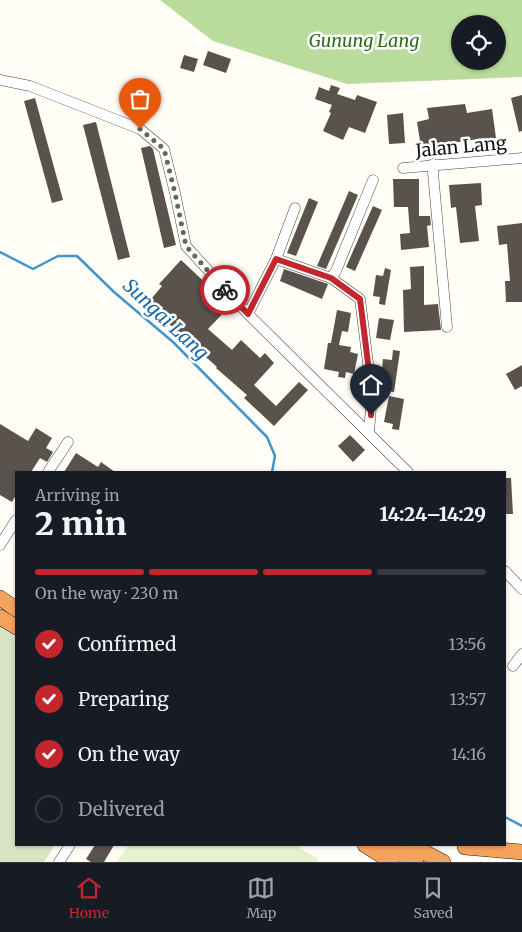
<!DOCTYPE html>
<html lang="en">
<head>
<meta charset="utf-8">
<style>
	:root { --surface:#171b24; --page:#20242c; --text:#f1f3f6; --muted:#9ea1a6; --line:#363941; --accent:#c4262e }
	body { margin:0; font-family:Merriweather,serif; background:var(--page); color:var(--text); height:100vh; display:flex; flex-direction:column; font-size:19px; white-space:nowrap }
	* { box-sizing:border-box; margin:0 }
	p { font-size:16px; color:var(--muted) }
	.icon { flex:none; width:28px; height:28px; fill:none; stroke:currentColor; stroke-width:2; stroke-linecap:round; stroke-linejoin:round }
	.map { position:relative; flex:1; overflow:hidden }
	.side { position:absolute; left:15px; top:471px; width:491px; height:375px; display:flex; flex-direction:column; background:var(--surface); border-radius:0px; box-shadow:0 1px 4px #0004 }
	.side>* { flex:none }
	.controls { position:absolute; left:451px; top:15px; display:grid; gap:10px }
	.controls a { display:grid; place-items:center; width:55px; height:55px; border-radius:50%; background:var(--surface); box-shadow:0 1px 4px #0004; font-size:25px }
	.pin { position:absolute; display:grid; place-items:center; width:42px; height:42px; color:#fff; margin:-51px -21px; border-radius:50% 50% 50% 0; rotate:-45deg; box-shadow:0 0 5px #0007 }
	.pin .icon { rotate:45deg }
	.courier { position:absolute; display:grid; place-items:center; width:50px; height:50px; margin:-25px; border:4px solid #c4262e; border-radius:50%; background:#fff; color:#222; box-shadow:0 1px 6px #0007 }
	.headline em { font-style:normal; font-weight:800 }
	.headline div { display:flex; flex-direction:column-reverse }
	.headline { display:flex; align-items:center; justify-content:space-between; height:85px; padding:0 20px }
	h1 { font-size:32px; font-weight:800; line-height:38px }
	.bar { display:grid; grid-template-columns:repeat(4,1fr); gap:8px 5px; align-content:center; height:60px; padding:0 20px }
	.bar i { height:6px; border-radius:4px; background:var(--line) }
	.bar .on { background:var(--accent) }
	.bar p { grid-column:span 4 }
	ol { padding:0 20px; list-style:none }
	li { display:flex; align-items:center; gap:15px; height:55px }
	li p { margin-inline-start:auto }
	li .icon { padding:5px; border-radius:50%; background:var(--accent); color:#fff; stroke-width:4 }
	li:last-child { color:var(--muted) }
	li i { width:28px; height:28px; border:2px solid var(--line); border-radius:50% }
	.tabs { display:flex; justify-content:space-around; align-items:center; height:70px; border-top:1px solid var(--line); background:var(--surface); font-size:14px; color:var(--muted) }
	.tabs a { display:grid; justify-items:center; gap:2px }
	.tabs .on { color:var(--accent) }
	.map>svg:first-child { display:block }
	.forest { fill:#b9dc9c; fill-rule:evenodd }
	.cemetery { fill:#d9e3c4 }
	.pitch { fill:#e6f2cf }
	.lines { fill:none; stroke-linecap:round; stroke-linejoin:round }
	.stream { stroke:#3f96cf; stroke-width:2.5 }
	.building { fill:#5a524d }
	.minor-casing { stroke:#444; stroke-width:11 }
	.highway-casing { stroke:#222; stroke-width:16 }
	.minor { stroke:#fff; stroke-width:10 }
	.highway { stroke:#f5a25d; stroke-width:15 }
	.done { stroke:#646461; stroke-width:5; stroke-dasharray:0 9 }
	.route { stroke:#c4262e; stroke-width:6 }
	.labels { text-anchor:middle; stroke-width:5; stroke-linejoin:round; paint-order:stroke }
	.park-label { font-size:18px; font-style:italic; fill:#2f6b1f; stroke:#fff }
	.street-label { font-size:18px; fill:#111; stroke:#fff }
	.water-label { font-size:19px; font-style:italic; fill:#1768a6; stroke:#fff }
</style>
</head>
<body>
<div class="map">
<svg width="522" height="862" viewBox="0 0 522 862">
	<rect width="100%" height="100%" fill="#fffdf5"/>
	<path class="forest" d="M160,0H522V77L347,84L213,41ZM460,24H498V61H460Z"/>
	<polygon class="cemetery" points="0,627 16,637 16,845 55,845 44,862 0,862"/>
	<polygon class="pitch" points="128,845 295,845 318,859 317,862 117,862"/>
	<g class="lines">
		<g class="stream">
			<polyline points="0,252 33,269 58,256 77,256 114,292 173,342 267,437 275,456 272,472"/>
			<polyline points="505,817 522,826"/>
		</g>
	</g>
	<g class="building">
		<polygon points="208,51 231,59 226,73 203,65"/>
		<polygon points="184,55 198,59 194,72 180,68"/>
		<polygon points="331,85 340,88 337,94 355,100 357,95 377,102 365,133 349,127 343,140 323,131 331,113 329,112 332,105 315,99 319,87 329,91"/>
		<polygon points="522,95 522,131 519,132 511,98"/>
		<polygon points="35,98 63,200 52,203 24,101"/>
		<polygon points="465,104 467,113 492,109 496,138 484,140 484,138 446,144 447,147 434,150 433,145 421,147 417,122 429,119 427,108"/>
		<polygon points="403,113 405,143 389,144 387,115"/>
		<polygon points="96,122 130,257 118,260 83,125"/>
		<polygon points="150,146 153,149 176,245 164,248 141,148"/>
		<polygon points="393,179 419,179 419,216 430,216 431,225 427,226 429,247 401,250 400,234 410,233 408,207 394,207"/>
		<polygon points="481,183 482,205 475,206 479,241 460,243 456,207 451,208 449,185"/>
		<polygon points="349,191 358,195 326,269 317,266"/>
		<polygon points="309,198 318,202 296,256 287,253"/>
		<polygon points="373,206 382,210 355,271 346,267"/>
		<polygon points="522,223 522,302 506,302 505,281 510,281 507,244 499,245 497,226"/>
		<polygon points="181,260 230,306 208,329 232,350 241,340 260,358 265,353 274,363 254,385 276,406 299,382 308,390 274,426 244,398 247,395 216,368 217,367 147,304 162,286 159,284"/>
		<polygon points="424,266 424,305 438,304 441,330 404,332 403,290 411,289 410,267"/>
		<polygon points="385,268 391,270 385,305 379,304 380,297 373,296 376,275 383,276"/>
		<polygon points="284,269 328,284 322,299 280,281"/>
		<polygon points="337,310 351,313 348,332 342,331 339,345 351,347 350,352 358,354 354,374 346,372 345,378 338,377 339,372 324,369 328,343 331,343"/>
		<polygon points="379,318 394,320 390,340 376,338"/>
		<polygon points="393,350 400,351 394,392 387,391 389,380 381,379 383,359 392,360"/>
		<polygon points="522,365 522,386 515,390 506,374"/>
		<polygon points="389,396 404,399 399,430 392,429 393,424 384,422"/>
		<polygon points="0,424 28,441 36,428 52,438 46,448 53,452 47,462 40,458 31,472 16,472 16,495 12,502 0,495"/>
		<polygon points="350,435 365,450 353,462 338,446"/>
		<polygon points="76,453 98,467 101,462 115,472 64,472"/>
		<polygon points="505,478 511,478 513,514 505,514"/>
		<polygon points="95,845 114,845 104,862 91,862 86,859"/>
	</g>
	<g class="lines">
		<g class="minor-casing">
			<g id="minor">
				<polyline points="0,80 30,86 140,129 164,149 175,193 186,246 248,314 408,472"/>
				<polyline points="433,164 433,173 447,327"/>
				<polyline points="403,168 522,158"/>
				<polyline points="276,259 331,278 360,299 372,395 369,432"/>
				<polyline points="331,278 336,271 373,180"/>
				<polyline points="248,314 276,259 295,208"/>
				<polyline points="48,472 68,442"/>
				<polyline points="0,545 16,520"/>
				<polyline points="505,571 522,589"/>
				<polyline points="513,666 522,654"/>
				<polyline points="59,862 70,845"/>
			</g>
		</g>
		<g class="highway-casing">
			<g id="highway">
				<polyline points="0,598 16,609"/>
				<polyline points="0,617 16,627"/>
				<polyline points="365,845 392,862"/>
				<polyline points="386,845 416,862"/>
				<polyline points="411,845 443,862"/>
				<polyline points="465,847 522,852"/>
			</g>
		</g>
		<use href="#minor" class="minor"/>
		<use href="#highway" class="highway"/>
	</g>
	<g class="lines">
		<polyline class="done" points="140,129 164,149 175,193 186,246 225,290"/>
		<polyline class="route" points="225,290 248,314 276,259 331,278 360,299 372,395 371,415"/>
	</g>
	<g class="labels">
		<g class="park-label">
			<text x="364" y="47">Gunung Lang</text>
		</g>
		<g class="street-label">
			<text transform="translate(461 147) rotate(-5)" y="6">Jalan Lang</text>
		</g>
		<g class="water-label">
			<text transform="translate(166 319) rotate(43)" y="7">Sungai Lang</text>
		</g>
	</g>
</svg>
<div class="controls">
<a><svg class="icon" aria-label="locate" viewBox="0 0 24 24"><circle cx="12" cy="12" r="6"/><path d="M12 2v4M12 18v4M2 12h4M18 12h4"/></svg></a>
</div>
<div class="pin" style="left:140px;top:129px;background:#ea580c"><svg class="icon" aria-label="bag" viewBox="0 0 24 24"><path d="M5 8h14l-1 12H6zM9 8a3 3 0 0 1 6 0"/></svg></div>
<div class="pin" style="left:371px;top:415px;background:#1f2937"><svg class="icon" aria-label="home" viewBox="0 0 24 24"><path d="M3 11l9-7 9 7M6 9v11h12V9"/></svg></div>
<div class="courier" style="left:225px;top:290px"><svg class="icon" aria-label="bike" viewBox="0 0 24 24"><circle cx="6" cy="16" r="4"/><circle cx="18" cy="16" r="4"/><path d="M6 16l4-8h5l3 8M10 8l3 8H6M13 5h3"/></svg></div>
<section class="side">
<div class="headline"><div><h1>2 min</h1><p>Arriving in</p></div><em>14:24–14:29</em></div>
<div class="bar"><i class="on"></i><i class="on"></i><i class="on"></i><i></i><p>On the way · 230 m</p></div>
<ol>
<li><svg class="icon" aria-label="check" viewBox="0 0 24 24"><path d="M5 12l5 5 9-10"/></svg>Confirmed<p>13:56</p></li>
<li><svg class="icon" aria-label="check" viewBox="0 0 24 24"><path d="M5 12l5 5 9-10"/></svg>Preparing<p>13:57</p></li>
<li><svg class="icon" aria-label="check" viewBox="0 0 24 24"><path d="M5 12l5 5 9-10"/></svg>On the way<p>14:16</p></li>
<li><i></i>Delivered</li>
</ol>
</section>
</div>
<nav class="tabs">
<a class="on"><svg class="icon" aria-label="home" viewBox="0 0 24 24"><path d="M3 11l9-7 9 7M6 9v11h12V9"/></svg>Home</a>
<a><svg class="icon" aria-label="map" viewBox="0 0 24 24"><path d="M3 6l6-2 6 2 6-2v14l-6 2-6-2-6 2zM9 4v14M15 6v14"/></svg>Map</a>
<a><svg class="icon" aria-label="saved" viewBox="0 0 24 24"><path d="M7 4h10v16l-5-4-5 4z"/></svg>Saved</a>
</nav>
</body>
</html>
